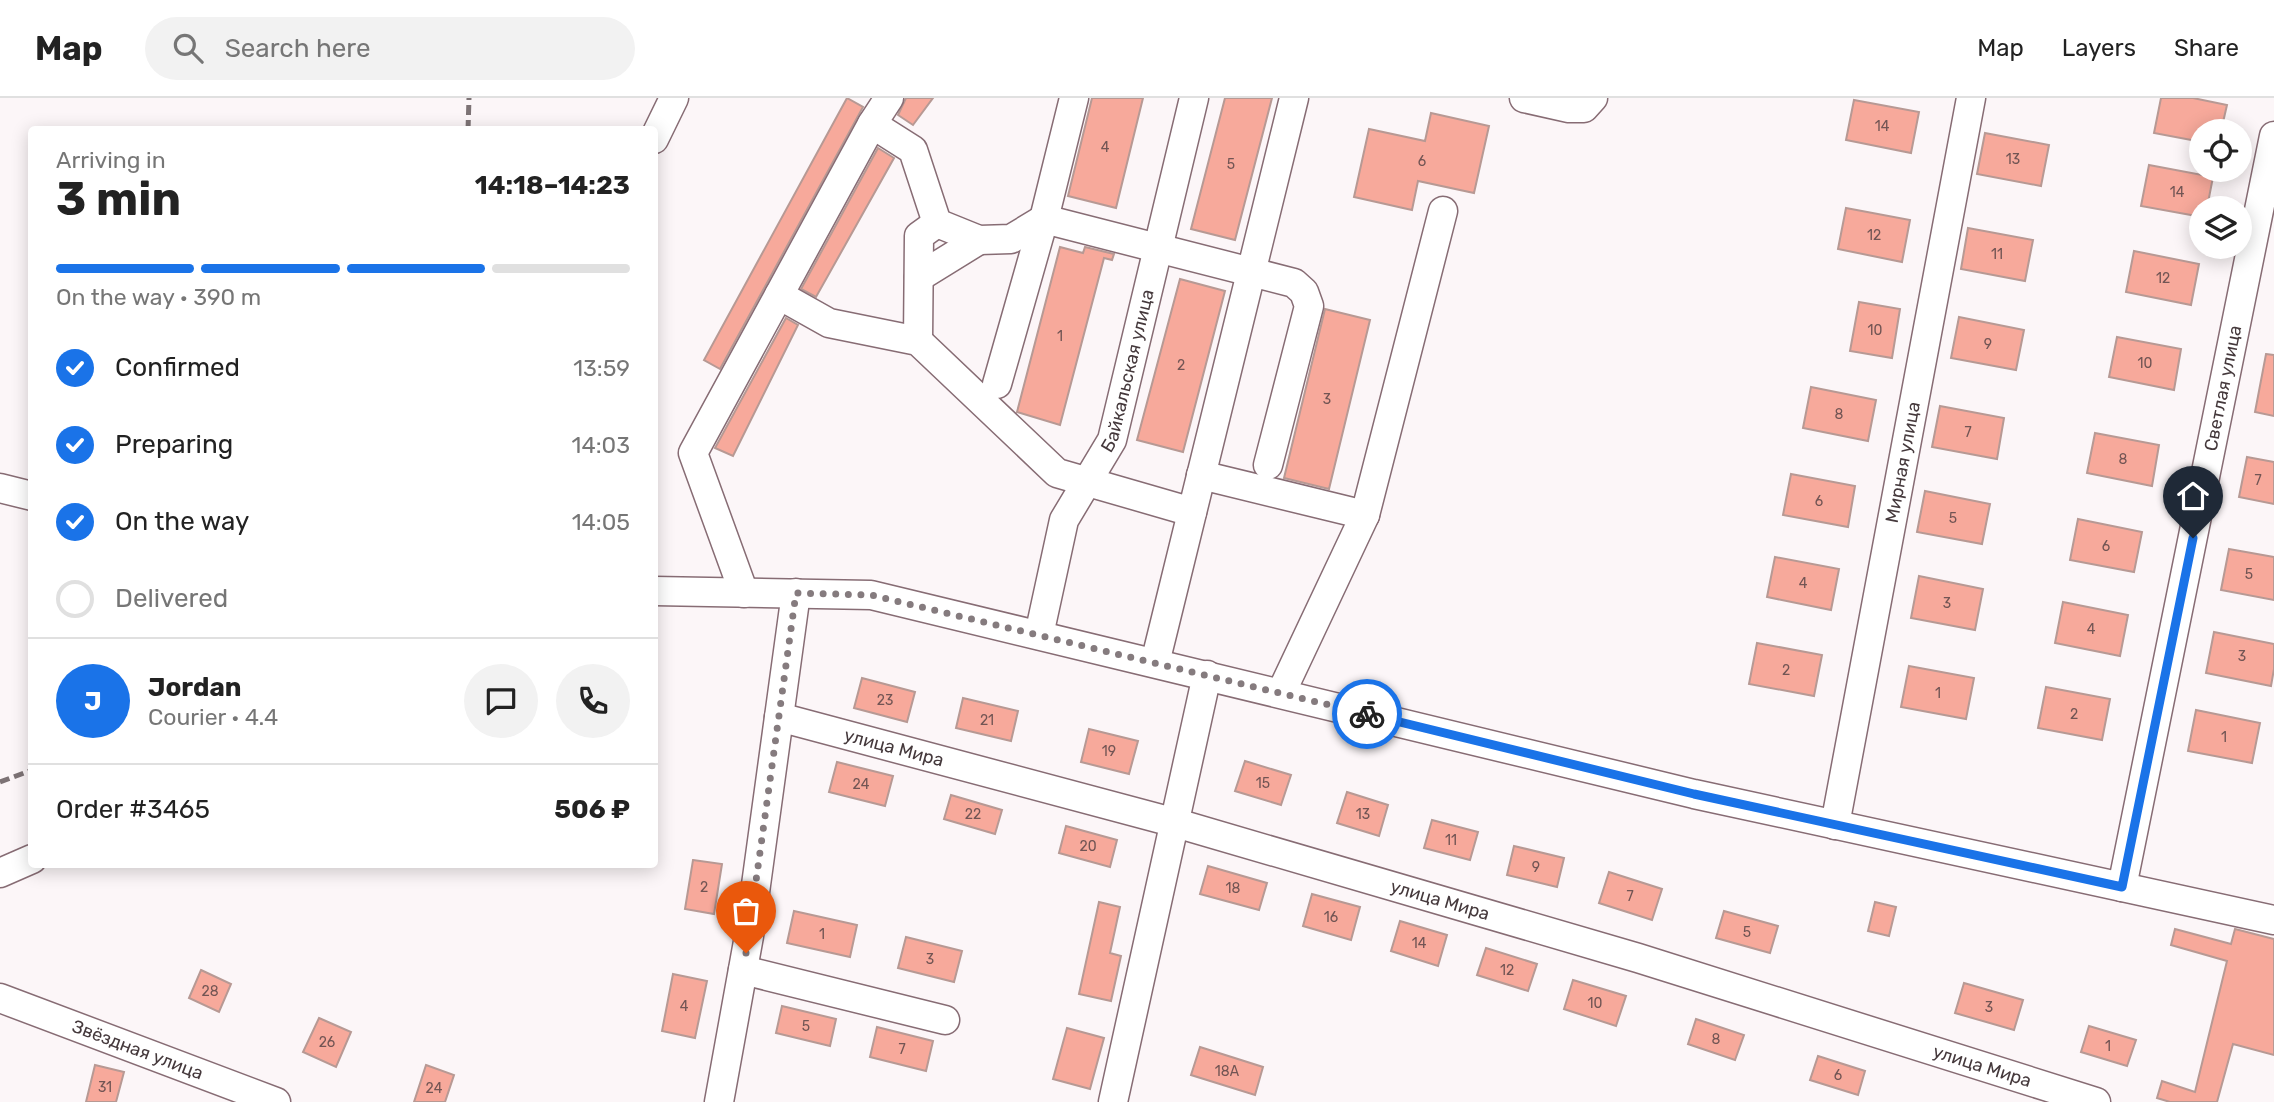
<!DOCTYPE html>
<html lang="en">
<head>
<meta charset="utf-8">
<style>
	:root { --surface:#fff; --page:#f2f2f2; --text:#222; --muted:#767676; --line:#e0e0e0; --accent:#1a73e8 }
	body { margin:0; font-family:Rubik,sans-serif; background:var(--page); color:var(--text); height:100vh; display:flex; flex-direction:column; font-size:26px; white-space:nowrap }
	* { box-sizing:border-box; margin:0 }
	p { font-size:23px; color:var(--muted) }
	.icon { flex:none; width:38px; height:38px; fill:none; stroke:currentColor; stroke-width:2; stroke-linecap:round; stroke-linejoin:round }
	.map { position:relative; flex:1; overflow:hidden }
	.panel { position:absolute; left:28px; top:28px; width:630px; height:742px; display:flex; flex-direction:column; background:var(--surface); border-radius:7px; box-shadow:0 4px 18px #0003 }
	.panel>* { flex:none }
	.tools { position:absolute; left:2189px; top:21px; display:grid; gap:14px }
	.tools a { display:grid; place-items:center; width:63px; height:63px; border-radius:50%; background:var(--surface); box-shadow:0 4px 18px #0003; font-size:35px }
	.pin { position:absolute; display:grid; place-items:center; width:60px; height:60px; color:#fff; margin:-72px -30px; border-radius:50% 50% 50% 0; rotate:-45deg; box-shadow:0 0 7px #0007 }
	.pin .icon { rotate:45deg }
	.courier { position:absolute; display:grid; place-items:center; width:70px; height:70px; margin:-35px; border:5px solid #1a73e8; border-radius:50%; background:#fff; color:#222; box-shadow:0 2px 9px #0007 }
	.headline em { font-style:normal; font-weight:700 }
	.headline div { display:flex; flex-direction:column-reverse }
	.headline { display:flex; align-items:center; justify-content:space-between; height:119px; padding:0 28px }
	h1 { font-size:46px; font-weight:700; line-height:52px }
	.bar { display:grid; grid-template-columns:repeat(4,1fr); gap:10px 7px; align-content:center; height:84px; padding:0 28px }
	.bar i { height:9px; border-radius:5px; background:var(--line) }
	.bar .active { background:var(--accent) }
	.bar p { grid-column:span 4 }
	.line { display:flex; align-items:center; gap:18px; padding:0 28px; border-top:2px solid var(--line) }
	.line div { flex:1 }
	.round { display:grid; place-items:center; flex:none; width:74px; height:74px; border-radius:37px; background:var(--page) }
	ol { padding:0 28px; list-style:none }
	li { display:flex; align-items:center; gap:21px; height:77px }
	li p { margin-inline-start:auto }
	li .icon { padding:7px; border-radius:50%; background:var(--accent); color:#fff; stroke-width:4 }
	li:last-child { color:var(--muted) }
	li i { width:38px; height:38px; border:4px solid var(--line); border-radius:50% }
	header { display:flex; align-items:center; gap:42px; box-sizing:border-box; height:98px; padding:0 35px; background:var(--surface); border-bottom:2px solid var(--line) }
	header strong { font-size:33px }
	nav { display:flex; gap:38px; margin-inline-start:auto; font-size:24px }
	.search { width:490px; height:63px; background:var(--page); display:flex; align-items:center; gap:18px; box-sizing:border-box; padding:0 24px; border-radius:38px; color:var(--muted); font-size:26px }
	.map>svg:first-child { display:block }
	.building { fill:#f7a99b; stroke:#b79994; stroke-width:2 }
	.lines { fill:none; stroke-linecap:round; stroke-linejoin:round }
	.minor-casing { stroke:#876c74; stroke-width:31 }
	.minor { stroke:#fff; stroke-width:28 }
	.rail { stroke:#7d7375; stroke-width:5; stroke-dasharray:10 5; stroke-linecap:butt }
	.done { stroke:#857b7e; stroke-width:7; stroke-dasharray:0 12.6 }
	.route { stroke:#1a73e8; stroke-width:9 }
	.labels { text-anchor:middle; stroke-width:6; stroke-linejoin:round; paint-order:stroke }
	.number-label { font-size:14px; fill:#725554 }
	.street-label { font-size:18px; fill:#45393c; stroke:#fcf6f8 }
</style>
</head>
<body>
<header>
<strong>Map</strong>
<div class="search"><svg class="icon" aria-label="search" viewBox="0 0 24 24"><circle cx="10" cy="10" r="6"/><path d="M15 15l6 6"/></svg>Search here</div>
<nav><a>Map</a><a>Layers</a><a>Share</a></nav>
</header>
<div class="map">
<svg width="2274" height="1004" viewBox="0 0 2274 1004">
	<rect width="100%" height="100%" fill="#fcf6f8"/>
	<g class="building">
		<polygon points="847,0 863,9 720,271 704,262"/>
		<polygon points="906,0 933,0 913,27 898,17"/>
		<polygon points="1092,0 1143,0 1116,110 1068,98"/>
		<polygon points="1225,0 1272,0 1235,142 1191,131"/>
		<polygon points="2161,0 2193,0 2227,7 2221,33 2202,33 2202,44 2154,35"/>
		<polygon points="1854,2 1919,14 1911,55 1846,42"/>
		<polygon points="1431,15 1489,28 1474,95 1418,83 1412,112 1354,99 1369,31 1425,43"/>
		<polygon points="1985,35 2049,47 2041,88 1977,76"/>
		<polygon points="878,50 894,60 816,199 801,191"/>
		<polygon points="2149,67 2213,79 2207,110 2202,110 2202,119 2141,108"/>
		<polygon points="1846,110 1910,122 1902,164 1838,151"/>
		<polygon points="1968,130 2033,142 2025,183 1961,171"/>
		<polygon points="1060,149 1083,155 1085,149 1114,156 1112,162 1104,160 1060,327 1017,314"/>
		<polygon points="2134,153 2199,166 2191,207 2126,194"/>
		<polygon points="1180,181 1225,193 1183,354 1137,342"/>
		<polygon points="1859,204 1900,211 1892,260 1850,253"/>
		<polygon points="1325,211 1370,222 1329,391 1284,380"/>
		<polygon points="1959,219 2024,232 2016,272 1951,260"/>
		<polygon points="786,220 798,227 733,358 715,350"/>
		<polygon points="2117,239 2181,251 2174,292 2109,279"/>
		<polygon points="2266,256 2274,257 2274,318 2255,314"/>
		<polygon points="1811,289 1876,302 1868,343 1803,330"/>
		<polygon points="1940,308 2004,320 1997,361 1932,349"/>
		<polygon points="2095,335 2159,347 2152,388 2087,375"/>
		<polygon points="2247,359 2274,364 2274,406 2239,399"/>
		<polygon points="1791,376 1855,388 1848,429 1783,417"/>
		<polygon points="1925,393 1990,406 1982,446 1917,434"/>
		<polygon points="2078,421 2142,434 2134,474 2070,462"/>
		<polygon points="2229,451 2274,459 2274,502 2221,492"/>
		<polygon points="1775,459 1839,471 1831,512 1767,499"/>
		<polygon points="1919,478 1983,491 1975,532 1911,520"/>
		<polygon points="2063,504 2128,517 2120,558 2055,545"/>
		<polygon points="2214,534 2274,546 2274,571 2271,588 2206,575"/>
		<polygon points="1757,545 1822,557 1814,598 1749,586"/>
		<polygon points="1909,568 1974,580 1966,621 1901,609"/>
		<polygon points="862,580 915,594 907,624 854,610"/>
		<polygon points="2046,589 2110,601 2102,642 2038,630"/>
		<polygon points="963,600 1018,613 1011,643 956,630"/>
		<polygon points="2196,612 2260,625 2252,665 2188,653"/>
		<polygon points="1089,631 1138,643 1129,676 1081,664"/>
		<polygon points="1245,663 1291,677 1281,707 1235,693"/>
		<polygon points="837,664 893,678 885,708 829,694"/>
		<polygon points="1347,694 1388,707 1379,738 1337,725"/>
		<polygon points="951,697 1002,712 995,736 944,721"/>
		<polygon points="1432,722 1478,734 1470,762 1424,750"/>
		<polygon points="1066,728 1117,742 1110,769 1059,755"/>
		<polygon points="1514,748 1564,760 1557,789 1507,777"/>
		<polygon points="693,762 722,766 714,816 685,811"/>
		<polygon points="1208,768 1267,785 1259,812 1200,796"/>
		<polygon points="1609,774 1662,791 1652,822 1599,805"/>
		<polygon points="1312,796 1360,809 1351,842 1303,828"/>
		<polygon points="1099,804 1120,809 1110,855 1121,858 1111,903 1079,896"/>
		<polygon points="1875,804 1896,809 1889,838 1868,833"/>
		<polygon points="794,813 857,827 850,859 787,845"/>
		<polygon points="1724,813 1778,828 1770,855 1716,840"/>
		<polygon points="1400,823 1447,837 1438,868 1391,853"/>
		<polygon points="2175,831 2231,846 2235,831 2274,841 2274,957 2233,946 2217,1004 2170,1004 2157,1000 2162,983 2195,994 2227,863 2171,847"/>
		<polygon points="906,839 962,853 954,884 898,870"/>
		<polygon points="1486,850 1537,866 1528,893 1477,877"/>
		<polygon points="201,872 231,886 219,914 189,900"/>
		<polygon points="673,876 707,883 695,940 662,933"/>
		<polygon points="1573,882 1626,898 1616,928 1564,911"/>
		<polygon points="1964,885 2023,902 2014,932 1955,915"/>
		<polygon points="782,908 836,921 830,948 776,935"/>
		<polygon points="319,920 351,934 336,969 303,954"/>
		<polygon points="1696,921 1744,937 1735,962 1688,946"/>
		<polygon points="2089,928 2136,942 2127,968 2081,954"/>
		<polygon points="877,929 933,943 926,973 870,959"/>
		<polygon points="1067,930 1104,940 1090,991 1053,981"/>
		<polygon points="1200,949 1263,969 1255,997 1191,977"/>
		<polygon points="1818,958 1865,973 1858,997 1810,982"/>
		<polygon points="95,967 124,974 116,1004 86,1004"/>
		<polygon points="426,967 454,977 445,1004 414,1004"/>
	</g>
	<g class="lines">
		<g class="minor-casing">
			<g id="minor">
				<polyline points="889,0 872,26 913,52 937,125 979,142 1011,141 1044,121 1294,185 1304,194 1309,208 1268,367"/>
				<polyline points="1524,0 1569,10 1584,10 1593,0"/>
				<polyline points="654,41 674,0"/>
				<polyline points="919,179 979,142"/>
				<polyline points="779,197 829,225 918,243 1057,375 1192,414"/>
				<polyline points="918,243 919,138 937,125"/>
				<polyline points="997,286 1044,121 1074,0"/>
				<polyline points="1201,377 1365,417"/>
				<polyline points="0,390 32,398"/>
				<polyline points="654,493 871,497 1694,696 2274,822"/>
				<polyline points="744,495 693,355 872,26"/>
				<path id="s1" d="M1039,537L1064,422L1112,342L1194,0"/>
				<polyline points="1155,565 1294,0"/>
				<polyline points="1281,595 1365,417 1443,113"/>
				<path id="s2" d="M779,619L1176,725L1638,860L2096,1004"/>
				<path id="s3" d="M1835,727L1971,0"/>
				<polyline points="0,775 32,761"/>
				<path id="s4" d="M2122,789L2274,38"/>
				<polyline points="743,872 945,922"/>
				<path id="s5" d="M0,900L276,1004"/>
				<polyline points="719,1004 749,838 796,495"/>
				<polyline points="1113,1004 1207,577"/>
			</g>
		</g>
		<use href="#minor" class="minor"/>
		<g class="rail">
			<polyline points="468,32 469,0"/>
			<polyline points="0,684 32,672"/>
		</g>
	</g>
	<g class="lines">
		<polyline class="done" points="746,855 796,495 871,497 1367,616"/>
		<polyline class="route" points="1367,616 1694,696 2122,789 2193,440"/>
	</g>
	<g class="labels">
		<g class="number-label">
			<text x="1882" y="33">14</text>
			<text x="1105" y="54">4</text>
			<text x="2013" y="66">13</text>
			<text x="1422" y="68">6</text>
			<text x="1231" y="71">5</text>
			<text x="2177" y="99">14</text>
			<text x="1874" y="142">12</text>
			<text x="1997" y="161">11</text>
			<text x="2163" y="185">12</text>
			<text x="1875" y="237">10</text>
			<text x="1060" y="243">1</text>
			<text x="1988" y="251">9</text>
			<text x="2145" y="270">10</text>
			<text x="1181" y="272">2</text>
			<text x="1327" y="306">3</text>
			<text x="1839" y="321">8</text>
			<text x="1968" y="339">7</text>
			<text x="2123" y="366">8</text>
			<text x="2258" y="387">7</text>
			<text x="1819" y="408">6</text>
			<text x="1953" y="425">5</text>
			<text x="2106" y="453">6</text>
			<text x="2249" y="481">5</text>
			<text x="1803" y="490">4</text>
			<text x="1947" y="510">3</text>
			<text x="2091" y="536">4</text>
			<text x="2242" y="563">3</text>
			<text x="1786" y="577">2</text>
			<text x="1938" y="600">1</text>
			<text x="885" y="607">23</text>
			<text x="2074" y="621">2</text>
			<text x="987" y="627">21</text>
			<text x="2224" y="644">1</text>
			<text x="1109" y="658">19</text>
			<text x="1263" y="690">15</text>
			<text x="861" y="691">24</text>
			<text x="973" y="721">22</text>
			<text x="1363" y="721">13</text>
			<text x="1451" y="747">11</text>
			<text x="1088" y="753">20</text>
			<text x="1536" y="774">9</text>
			<text x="704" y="794">2</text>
			<text x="1233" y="795">18</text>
			<text x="1630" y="803">7</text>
			<text x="1331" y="824">16</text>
			<text x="1747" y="839">5</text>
			<text x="822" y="841">1</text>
			<text x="1419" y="850">14</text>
			<text x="930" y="866">3</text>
			<text x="1507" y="877">12</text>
			<text x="210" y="898">28</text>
			<text x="1595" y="910">10</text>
			<text x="684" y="913">4</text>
			<text x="1989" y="914">3</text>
			<text x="806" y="933">5</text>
			<text x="1716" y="946">8</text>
			<text x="327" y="949">26</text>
			<text x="2108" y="953">1</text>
			<text x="902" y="956">7</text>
			<text x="1227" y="978">18А</text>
			<text x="1838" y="982">6</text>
			<text x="105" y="994">31</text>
			<text x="434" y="995">24</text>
		</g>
		<g class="street-label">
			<text dy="6" stroke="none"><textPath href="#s1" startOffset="282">Байкальская улица</textPath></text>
			<text dy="6" stroke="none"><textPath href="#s4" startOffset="509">Светлая улица</textPath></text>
			<text dy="6" stroke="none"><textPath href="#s3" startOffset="369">Мирная улица</textPath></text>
			<text dy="6" stroke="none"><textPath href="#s2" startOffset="119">улица Мира</textPath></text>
			<text dy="6" stroke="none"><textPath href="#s2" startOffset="686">улица Мира</textPath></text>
			<text dy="6" stroke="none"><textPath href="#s5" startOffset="147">Звёздная улица</textPath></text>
			<text dy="6" stroke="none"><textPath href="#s2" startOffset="1253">улица Мира</textPath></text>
		</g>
	</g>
</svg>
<div class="tools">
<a><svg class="icon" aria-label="locate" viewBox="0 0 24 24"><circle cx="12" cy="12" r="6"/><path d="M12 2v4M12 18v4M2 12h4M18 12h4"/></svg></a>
<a><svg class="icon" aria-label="layers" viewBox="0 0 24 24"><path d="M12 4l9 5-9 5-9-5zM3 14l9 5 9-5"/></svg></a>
</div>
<div class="pin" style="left:746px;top:855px;background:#ea580c"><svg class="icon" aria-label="bag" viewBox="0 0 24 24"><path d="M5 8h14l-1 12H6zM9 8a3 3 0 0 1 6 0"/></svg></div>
<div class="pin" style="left:2193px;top:440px;background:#1f2937"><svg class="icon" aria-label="home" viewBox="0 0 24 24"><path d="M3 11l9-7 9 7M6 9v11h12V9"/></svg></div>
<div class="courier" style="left:1367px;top:616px"><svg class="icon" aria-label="bike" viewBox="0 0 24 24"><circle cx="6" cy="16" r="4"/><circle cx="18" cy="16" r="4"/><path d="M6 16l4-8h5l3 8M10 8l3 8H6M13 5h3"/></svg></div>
<section class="panel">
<div class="headline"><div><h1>3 min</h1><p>Arriving in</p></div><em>14:18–14:23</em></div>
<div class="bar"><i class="active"></i><i class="active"></i><i class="active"></i><i></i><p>On the way · 390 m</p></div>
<ol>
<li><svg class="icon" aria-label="check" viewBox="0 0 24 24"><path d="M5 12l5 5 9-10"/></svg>Confirmed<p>13:59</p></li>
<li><svg class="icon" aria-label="check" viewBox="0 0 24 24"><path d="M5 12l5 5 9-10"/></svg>Preparing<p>14:03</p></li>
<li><svg class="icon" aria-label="check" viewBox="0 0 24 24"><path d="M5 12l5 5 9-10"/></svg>On the way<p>14:05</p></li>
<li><i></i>Delivered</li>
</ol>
<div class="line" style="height:126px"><b class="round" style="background:var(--accent);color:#fff">J</b><div><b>Jordan</b><p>Courier · 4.4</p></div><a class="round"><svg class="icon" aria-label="chat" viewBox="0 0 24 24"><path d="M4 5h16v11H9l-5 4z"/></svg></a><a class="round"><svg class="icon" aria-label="phone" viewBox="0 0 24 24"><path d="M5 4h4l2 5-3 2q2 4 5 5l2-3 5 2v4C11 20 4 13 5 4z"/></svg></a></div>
<div class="line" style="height:91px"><div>Order #3465</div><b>506 ₽</b></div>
</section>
</div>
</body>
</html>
